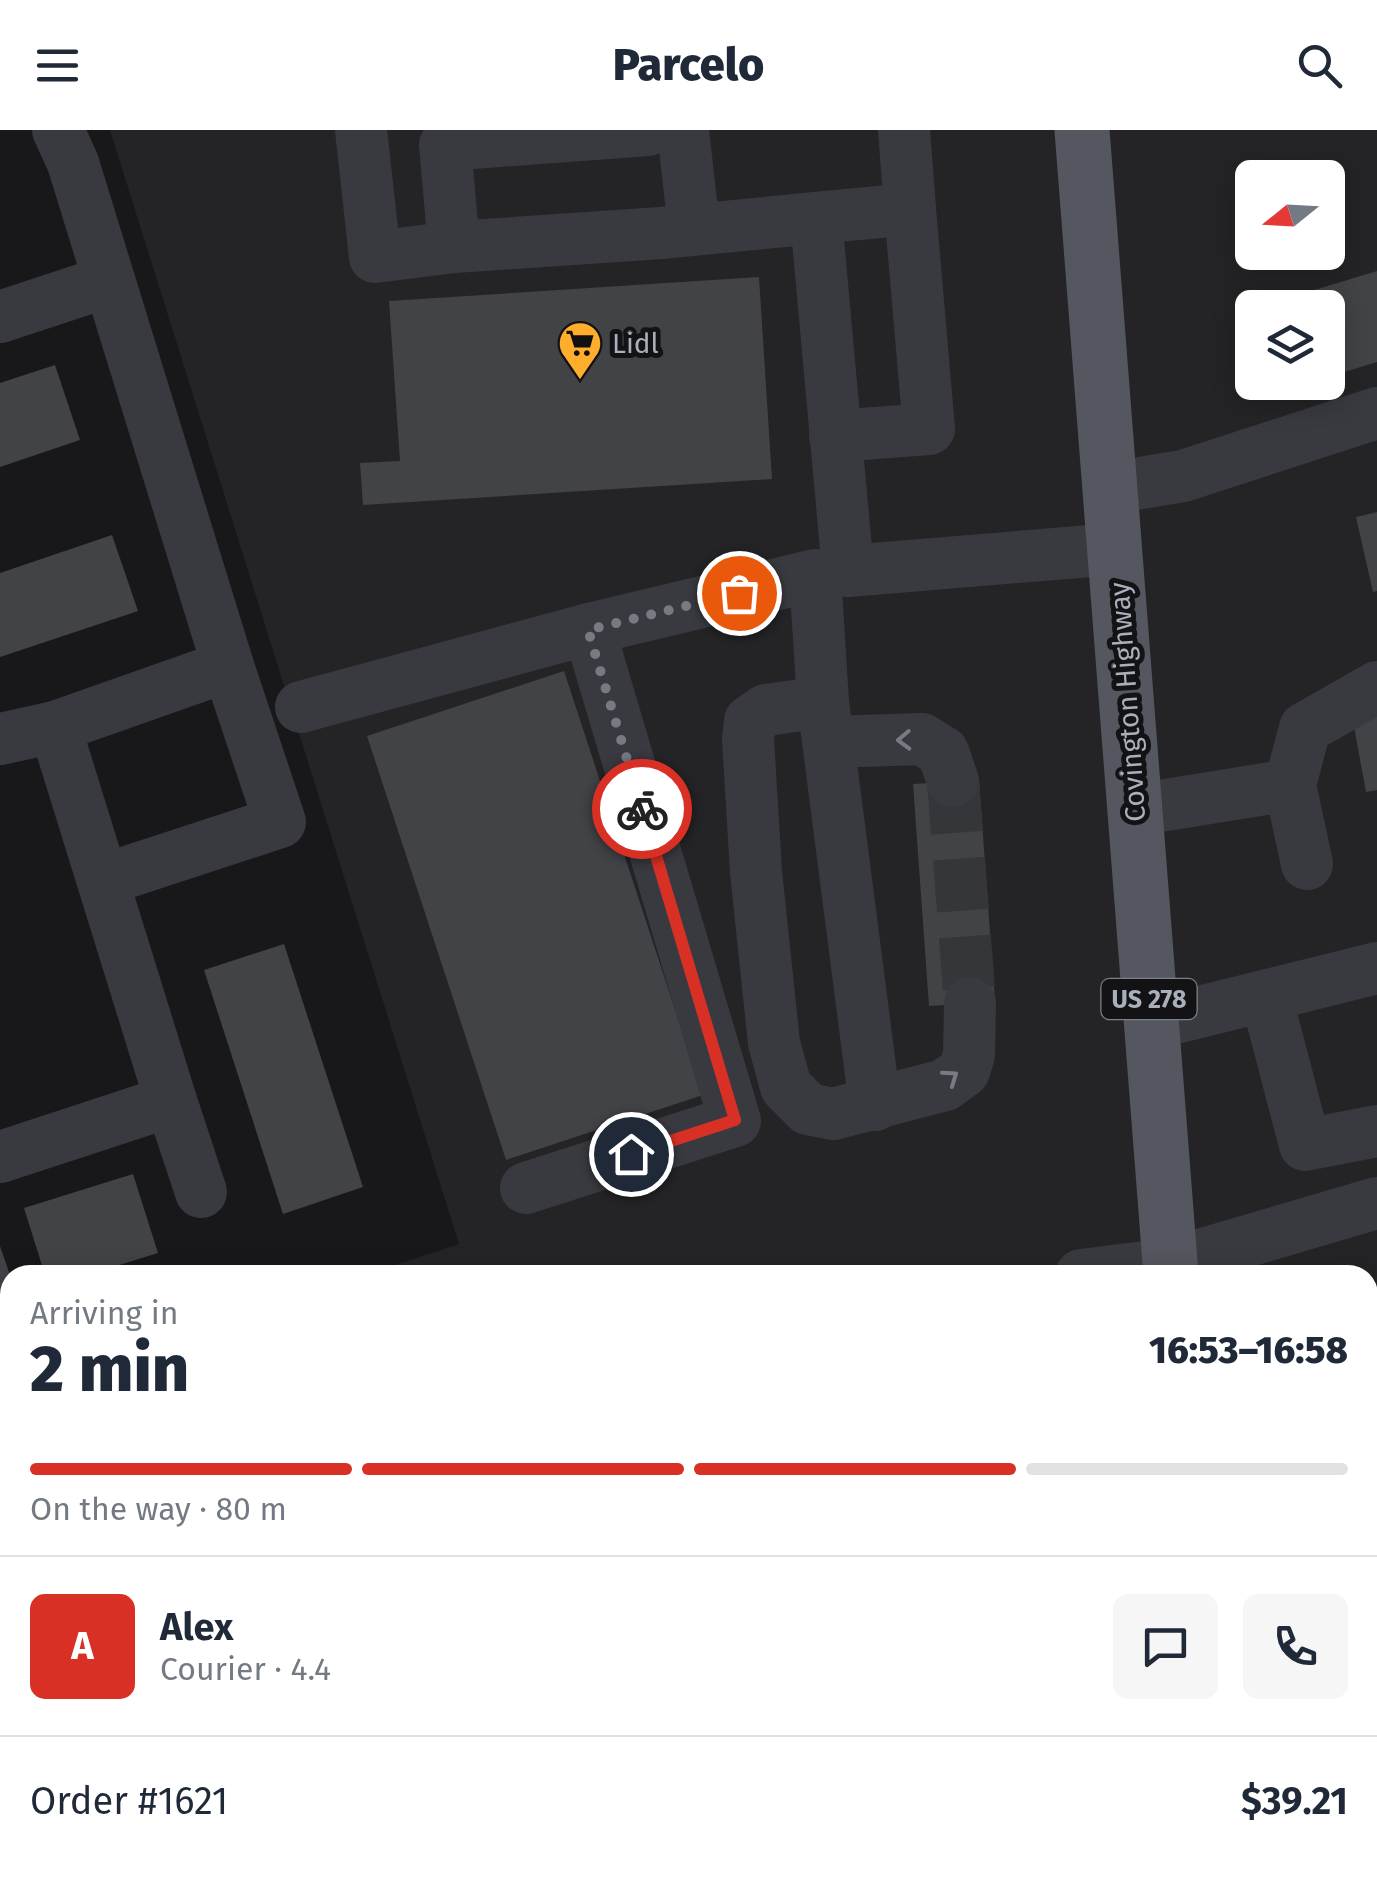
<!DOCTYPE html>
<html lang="en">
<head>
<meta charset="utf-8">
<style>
	:root { --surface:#fff; --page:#f6f6f7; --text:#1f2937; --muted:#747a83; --line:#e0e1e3; --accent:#d93025 }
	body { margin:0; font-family:"Fira Sans",sans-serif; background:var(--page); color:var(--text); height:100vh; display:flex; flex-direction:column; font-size:38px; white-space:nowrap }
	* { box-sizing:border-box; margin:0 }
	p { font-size:32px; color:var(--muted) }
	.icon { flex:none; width:55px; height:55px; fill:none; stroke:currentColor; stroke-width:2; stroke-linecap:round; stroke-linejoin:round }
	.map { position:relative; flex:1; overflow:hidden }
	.details { position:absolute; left:0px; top:1135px; width:1378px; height:622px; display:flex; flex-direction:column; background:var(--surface); border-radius:30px 30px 0 0; box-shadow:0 5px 25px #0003 }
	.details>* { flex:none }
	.needle { width:65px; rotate:252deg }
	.buttons { position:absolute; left:1235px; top:30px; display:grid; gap:20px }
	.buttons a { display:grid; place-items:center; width:110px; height:110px; border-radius:15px; background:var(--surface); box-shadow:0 5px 25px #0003; font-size:50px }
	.pin { position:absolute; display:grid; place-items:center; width:85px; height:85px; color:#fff; margin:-42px; border:5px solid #fff; border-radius:50%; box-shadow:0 2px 10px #0007 }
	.courier { position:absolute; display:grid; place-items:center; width:100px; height:100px; margin:-50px; border:8px solid #d93025; border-radius:50%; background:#fff; color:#222; box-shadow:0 2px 12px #0007 }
	.summary em { font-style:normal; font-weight:800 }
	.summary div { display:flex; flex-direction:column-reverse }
	.summary { display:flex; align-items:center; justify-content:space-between; height:170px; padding:0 30px }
	h1 { font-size:65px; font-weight:800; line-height:75px }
	.bar { display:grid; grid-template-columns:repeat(4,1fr); gap:15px 10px; align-content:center; height:120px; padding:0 30px }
	.bar i { height:12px; border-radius:8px; background:var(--line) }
	.bar .current { background:var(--accent) }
	.bar p { grid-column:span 4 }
	.line { display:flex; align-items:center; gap:25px; padding:0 30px; border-top:2px solid var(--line) }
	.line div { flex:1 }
	.round { display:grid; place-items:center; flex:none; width:105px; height:105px; border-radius:15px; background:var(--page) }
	header { display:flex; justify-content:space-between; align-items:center; height:130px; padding:0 30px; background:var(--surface); font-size:45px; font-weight:800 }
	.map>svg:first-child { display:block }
	.built { fill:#242427; fill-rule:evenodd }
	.green { fill:#1d261e }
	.building { fill:#424347 }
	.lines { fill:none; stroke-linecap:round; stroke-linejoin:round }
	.minor-tunnel { stroke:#35363a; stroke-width:52; stroke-dasharray:52 26; stroke-linecap:butt }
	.minor { stroke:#393a40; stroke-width:52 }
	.major { stroke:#54575f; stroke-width:55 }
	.oneway { stroke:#777b84 }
	.done { stroke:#767b83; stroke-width:10; stroke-dasharray:0 18 }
	.route { stroke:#d93025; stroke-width:12 }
	.labels { text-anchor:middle; stroke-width:10; stroke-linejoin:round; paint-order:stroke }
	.shield { fill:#131315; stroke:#7c8189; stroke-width:2.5 }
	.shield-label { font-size:25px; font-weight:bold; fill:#a9b0bb }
	.poi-label { font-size:28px; fill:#a9b0bb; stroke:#131315; text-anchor:start }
	.street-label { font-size:28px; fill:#a9b0bb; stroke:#131315 }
</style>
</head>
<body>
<header><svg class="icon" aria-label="menu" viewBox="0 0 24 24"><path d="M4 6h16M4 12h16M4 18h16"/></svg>Parcelo<svg class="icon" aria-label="search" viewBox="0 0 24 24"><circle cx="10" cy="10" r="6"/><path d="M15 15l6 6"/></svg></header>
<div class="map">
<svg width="1377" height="1757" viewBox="0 0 1377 1757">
	<rect width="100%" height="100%" fill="#18181a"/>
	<path class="built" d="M110,0H1377V1757H229L227,1748H1368V1145H366L459,1114ZM1252,48H1328V122H1252ZM1252,178H1328V252H1252Z"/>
	<polygon class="green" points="0,1425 10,1474 10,1748 66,1748 68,1757 0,1757"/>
	<g class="building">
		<polygon points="1377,141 1377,232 1328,247 1328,178 1280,178 1278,171"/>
		<polygon points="759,147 772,349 363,375 360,333 400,331 389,171"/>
		<polygon points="55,235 80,310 0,337 0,253"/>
		<polygon points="1377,382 1377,461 1373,462 1356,387"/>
		<polygon points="112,405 138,481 0,527 0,443"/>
		<polygon points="564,541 703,965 506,1030 367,606"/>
		<polygon points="1377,582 1377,660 1366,662 1352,586"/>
		<polygon points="979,650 995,872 929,876 913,654"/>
		<polygon points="284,814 363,1057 283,1084 204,840"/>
		<polygon points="133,1044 158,1123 87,1145 45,1145 24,1078"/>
		<polygon points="0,1116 10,1145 10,1174 0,1177"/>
	</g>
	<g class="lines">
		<polyline class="minor-tunnel" points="953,651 970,873"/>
		<g class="minor">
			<polyline points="361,0 375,127 454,117"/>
			<polyline points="648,0 445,15 454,117 661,103 816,88 848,441 1115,419"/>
			<polyline points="683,0 694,99"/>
			<polyline points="904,0 910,79"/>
			<polyline points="816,88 910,79 929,299 835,306"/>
			<polyline points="0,187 109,151"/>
			<polyline points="1111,358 1183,346 1377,283"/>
			<polyline points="823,572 766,580 750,591 748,609 756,742 774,913 786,957 808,979 833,984 945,955 964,941 969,925 970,873"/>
			<polyline points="301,577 589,499 815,445 823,572 875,975"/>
			<polyline points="0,609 55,597"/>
			<polyline points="829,612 922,609 943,622 953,651"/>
			<polyline points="1290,655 1307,734"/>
			<polyline points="1135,680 1290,655 1305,598 1377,557"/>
			<polyline points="103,750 280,692 228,536"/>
			<polyline points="1266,866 1305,1015 1377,1001"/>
			<polyline points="1151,894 1377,838"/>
			<polyline points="171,971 201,1062"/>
			<polyline points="0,1027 171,971 55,597 228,536 73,33 58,0"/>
			<polyline points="526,1058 735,991 589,499"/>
			<polyline points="1081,1145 1169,1134 1377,1073"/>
			<polyline points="693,1748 694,1757"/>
		</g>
		<g class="major">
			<polyline points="1082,0 1171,1145"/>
			<polyline points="1296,1748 1298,1757"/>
		</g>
	</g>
	<defs><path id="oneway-chevron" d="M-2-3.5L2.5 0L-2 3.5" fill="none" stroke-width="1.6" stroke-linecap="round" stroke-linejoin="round" transform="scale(2.5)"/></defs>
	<g class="oneway">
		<use href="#oneway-chevron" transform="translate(904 610) rotate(178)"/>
		<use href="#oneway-chevron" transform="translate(951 947) rotate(-35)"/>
	</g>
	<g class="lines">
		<polyline class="done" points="642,679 588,500 739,463"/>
		<polyline class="route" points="631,1024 735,990 642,679"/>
	</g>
	<defs>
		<g id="supermarket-pin" transform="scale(2.25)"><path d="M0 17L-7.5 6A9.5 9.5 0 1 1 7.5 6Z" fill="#fead2c" stroke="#131315"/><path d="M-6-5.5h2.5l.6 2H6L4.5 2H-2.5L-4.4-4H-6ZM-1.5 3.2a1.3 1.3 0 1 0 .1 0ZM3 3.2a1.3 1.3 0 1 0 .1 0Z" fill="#111"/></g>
	</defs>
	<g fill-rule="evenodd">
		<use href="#supermarket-pin" x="580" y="213"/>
	</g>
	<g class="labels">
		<rect class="shield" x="1101.5" y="849" width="95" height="40" rx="8"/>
		<g class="shield-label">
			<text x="1149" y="878">US 278</text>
		</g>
		<g class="poi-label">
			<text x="612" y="223">Lidl</text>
		</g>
		<g class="street-label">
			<text transform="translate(1127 572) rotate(-94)" y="10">Covington Highway</text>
		</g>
	</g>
</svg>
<div class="buttons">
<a><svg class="needle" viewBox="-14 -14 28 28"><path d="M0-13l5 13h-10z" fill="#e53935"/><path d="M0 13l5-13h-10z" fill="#747a83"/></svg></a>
<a><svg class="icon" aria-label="layers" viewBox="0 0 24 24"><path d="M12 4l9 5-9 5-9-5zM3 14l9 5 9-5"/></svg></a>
</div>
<div class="pin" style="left:739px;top:463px;background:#ea580c"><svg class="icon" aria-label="bag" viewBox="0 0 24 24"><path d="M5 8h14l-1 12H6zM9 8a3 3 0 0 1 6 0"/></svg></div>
<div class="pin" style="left:631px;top:1024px;background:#1f2937"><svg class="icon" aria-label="home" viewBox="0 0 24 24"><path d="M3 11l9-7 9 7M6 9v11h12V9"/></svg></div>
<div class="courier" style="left:642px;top:679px"><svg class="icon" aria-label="bike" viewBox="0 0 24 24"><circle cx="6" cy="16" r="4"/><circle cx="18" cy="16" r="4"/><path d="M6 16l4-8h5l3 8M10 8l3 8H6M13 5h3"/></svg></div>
<section class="details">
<div class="summary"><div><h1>2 min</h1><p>Arriving in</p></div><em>16:53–16:58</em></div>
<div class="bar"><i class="current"></i><i class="current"></i><i class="current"></i><i></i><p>On the way · 80 m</p></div>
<div class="line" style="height:180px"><b class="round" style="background:var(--accent);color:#fff">A</b><div><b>Alex</b><p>Courier · 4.4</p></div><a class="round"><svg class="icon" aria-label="chat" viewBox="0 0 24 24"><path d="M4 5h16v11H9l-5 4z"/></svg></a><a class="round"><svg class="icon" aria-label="phone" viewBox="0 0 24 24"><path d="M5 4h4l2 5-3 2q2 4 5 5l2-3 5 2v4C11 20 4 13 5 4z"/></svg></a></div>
<div class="line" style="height:130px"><div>Order #1621</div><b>$39.21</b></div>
</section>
</div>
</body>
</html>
